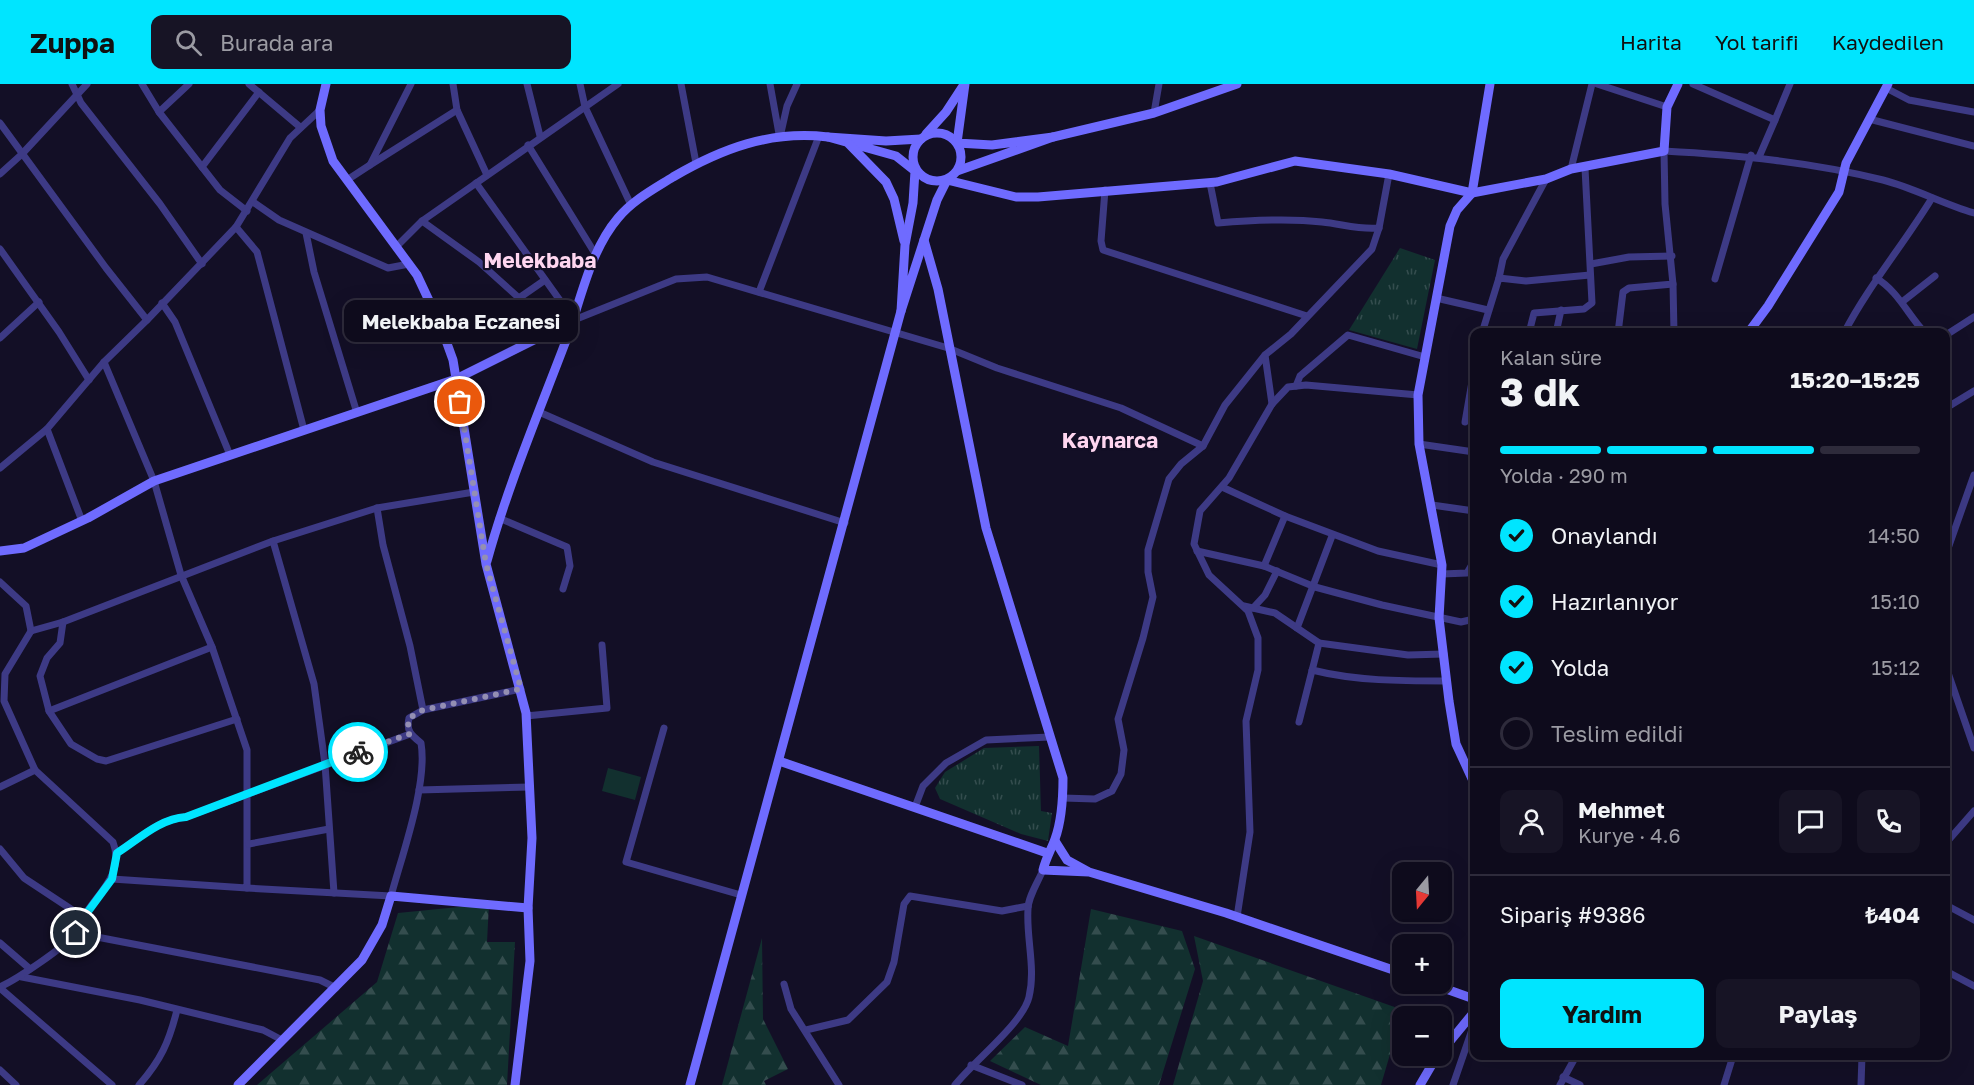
<!DOCTYPE html>
<html lang="tr">
<head>
<meta charset="utf-8">
<style>
	:root { --surface:#0e0b1c; --page:#171425; --text:#f1f3f6; --muted:#9b9ba3; --line:#2e2b3b; --accent:#00e5ff }
	body { margin:0; font-family:"Golos Text",sans-serif; background:var(--page); color:var(--text); height:100vh; display:flex; flex-direction:column; font-size:22px; white-space:nowrap }
	* { box-sizing:border-box; margin:0 }
	p { font-size:20px; color:var(--muted) }
	.icon { flex:none; width:33px; height:33px; fill:none; stroke:currentColor; stroke-width:2; stroke-linecap:round; stroke-linejoin:round }
	.map { position:relative; flex:1; overflow:hidden }
	.details { position:absolute; left:1470px; top:244px; width:480px; height:732px; display:flex; flex-direction:column; background:var(--surface); border-radius:12px; box-shadow:0 6px 24px #0002,0 0 0 2px var(--line) }
	.details>* { flex:none }
	.needle { width:39px; rotate:198deg }
	.tools { position:absolute; left:1392px; top:778px; display:grid; gap:12px }
	.tools a { display:grid; place-items:center; width:60px; height:60px; border-radius:12px; background:var(--surface); box-shadow:0 6px 24px #0002,0 0 0 2px var(--line); font-size:30px }
	.pin { position:absolute; display:grid; place-items:center; width:51px; height:51px; color:#fff; margin:-26px; border:3px solid #fff; border-radius:50%; box-shadow:0 2px 6px #0007 }
	.courier { position:absolute; display:grid; place-items:center; width:60px; height:60px; margin:-30px; border:4px solid #00e5ff; border-radius:50%; background:#fff; color:#222; box-shadow:0 2px 8px #0007 }
	.bubble { position:absolute; height:42px; border-radius:12px; background:var(--surface); box-shadow:0 6px 24px #0002,0 0 0 2px var(--line); font-size:20px; font-weight:700; line-height:42px; text-align:center }
	.overview em { font-style:normal; font-weight:700 }
	.overview div { display:flex; flex-direction:column-reverse }
	.overview { display:flex; align-items:center; justify-content:space-between; height:102px; padding:0 30px }
	h1 { font-size:39px; font-weight:700; line-height:45px }
	.bar { display:grid; grid-template-columns:repeat(4,1fr); gap:9px 6px; align-content:center; height:72px; padding:0 30px }
	.bar i { height:8px; border-radius:4px; background:var(--line) }
	.bar .current { background:var(--accent) }
	.bar p { grid-column:span 4 }
	.line { display:flex; align-items:center; gap:15px; padding:0 30px; border-top:2px solid var(--line) }
	.line div { flex:1 }
	.round { display:grid; place-items:center; flex:none; width:63px; height:63px; border-radius:12px; background:var(--page) }
	ol { padding:0 30px; list-style:none }
	li { display:flex; align-items:center; gap:18px; height:66px }
	li p { margin-inline-start:auto }
	li .icon { padding:6px; border-radius:50%; background:var(--accent); color:#111; stroke-width:4 }
	li:last-child { color:var(--muted) }
	li i { width:33px; height:33px; border:3px solid var(--line); border-radius:50% }
	.primary-button { display:flex; gap:12px; margin-top:auto; padding:12px 30px }
	.primary-button a { flex:1; height:69px; border-radius:12px; background:var(--accent); color:#111; font-size:24px; font-weight:700; line-height:69px; text-align:center }
	.primary-button a+a { background:var(--page); color:var(--text) }
	header { display:flex; align-items:center; gap:36px; box-sizing:border-box; height:84px; padding:0 30px; background:var(--accent); color:#111 }
	header strong { font-size:28px }
	nav { display:flex; gap:33px; margin-inline-start:auto; font-size:21px }
	.search { width:420px; height:54px; background:var(--page); display:flex; align-items:center; gap:15px; box-sizing:border-box; padding:0 21px; border-radius:12px; color:var(--muted); font-size:22px }
	.map>svg:first-child { display:block }
	.grass { fill:url(#grass-tufts) }
	.forest { fill:url(#forest-firs) }
	.garden { fill:#12302f }
	.lines { fill:none; stroke-linecap:round; stroke-linejoin:round }
	.street { stroke:#3d3a85; stroke-width:7 }
	.secondary { stroke:#6f6bff; stroke-width:9 }
	.done { stroke:#948fb3; stroke-width:6; stroke-dasharray:0 10.8 }
	.route { stroke:#00e5ff; stroke-width:8 }
	.labels { text-anchor:middle; stroke-width:4.5; stroke-linejoin:round; paint-order:stroke }
	.district-label { font-size:21px; font-weight:bold; fill:#ffd6f0; stroke:#130f26 }
</style>
</head>
<body>
<header>
<strong>Zuppa</strong>
<div class="search"><svg class="icon" aria-label="search" viewBox="0 0 24 24"><circle cx="10" cy="10" r="6"/><path d="M15 15l6 6"/></svg>Burada ara</div>
<nav><a>Harita</a><a>Yol tarifi</a><a>Kaydedilen</a></nav>
</header>
<div class="map">
<svg width="1974" height="1001" viewBox="0 0 1974 1001">
	<defs>
		<pattern id="grass-tufts" width="24" height="20" patternUnits="userSpaceOnUse" patternTransform="scale(1.5)"><rect width="24" height="20" fill="#12302f"/><path d="M3 7l-1-3M5 7V3M7 7l1-3M15 17l-1-3M17 17v-4M19 17l1-3" fill="none" stroke="#344d4e"/></pattern>
		<pattern id="forest-firs" width="22" height="20" patternUnits="userSpaceOnUse" patternTransform="scale(1.5)"><rect width="22" height="20" fill="#12302f"/><path d="M5 1l3.5 6h-7zM16 11l3.5 6h-7z" fill="#344d4e"/></pattern>
	</defs>
	<rect width="100%" height="100%" fill="#130f26"/>
	<g class="grass">
		<polygon points="1400,164 1435,176 1417,265 1349,246"/>
		<polygon points="1039,662 1041,727 1052,729 1048,757 1021,750 940,715 935,704 945,688 984,664"/>
	</g>
	<g class="forest">
		<polygon points="489,820 487,858 515,858 507,1001 257,1001 377,898 398,829"/>
		<polygon points="1091,825 1182,847 1195,885 1159,1001 1041,1001 990,977 1025,943 1068,962"/>
		<polygon points="1194,852 1403,926 1381,1001 1173,1001 1203,897"/>
		<polygon points="762,854 763,935 788,985 764,997 766,1001 722,1001"/>
	</g>
	<polygon class="garden" points="608,684 641,693 635,716 602,707"/>
	<g class="lines">
		<g class="street">
			<polyline points="72,0 81,19 160,120 202,180"/>
			<polyline points="142,0 159,28 189,0"/>
			<polyline points="249,0 300,43"/>
			<polyline points="453,0 457,26 487,91"/>
			<polyline points="527,0 540,52"/>
			<polyline points="580,0 585,23 631,121"/>
			<polyline points="681,0 696,79"/>
			<polyline points="770,0 779,50"/>
			<polyline points="1597,0 1667,23"/>
			<polyline points="1693,0 1775,36 1790,0"/>
			<polyline points="1886,4 1909,16 1974,28"/>
			<polyline points="159,28 202,83"/>
			<polyline points="1154,29 1159,0"/>
			<polyline points="1869,35 1974,62"/>
			<polyline points="0,39 106,184 147,236 104,278 47,345 0,384"/>
			<polyline points="780,53 787,22 797,0"/>
			<polyline points="528,61 596,171"/>
			<polyline points="1759,73 1775,36"/>
			<polyline points="370,81 457,26"/>
			<polyline points="1571,85 1592,0"/>
			<polyline points="0,90 22,70 87,0"/>
			<polyline points="347,96 370,81 411,0"/>
			<polyline points="476,99 574,236 676,195 707,193 948,264 997,284 1121,324 1203,362"/>
			<path d="M1210,99L1218,139C1253,136 1288,134 1322,138C1342,140 1359,146 1379,144"/>
			<polyline points="1105,106 1101,157 1103,166 1307,232"/>
			<polyline points="253,118 279,136 388,184 409,180"/>
			<polyline points="247,127 220,106 202,83 259,8"/>
			<polyline points="422,137 479,178 519,214 545,196"/>
			<polyline points="236,143 257,168 304,346"/>
			<polyline points="306,149 314,188 357,329"/>
			<polyline points="397,162 422,137 618,0"/>
			<polyline points="0,165 59,248 89,296"/>
			<polyline points="1591,180 1629,173 1672,172"/>
			<polyline points="1499,194 1503,175 1546,95"/>
			<path d="M1876,194C1898,207 1908,231 1925,249"/>
			<polyline points="1715,195 1751,71"/>
			<polyline points="1673,200 1674,249"/>
			<polyline points="759,208 819,52"/>
			<polyline points="1436,214 1488,226"/>
			<polyline points="1902,218 1935,192"/>
			<polyline points="162,219 175,238 230,371"/>
			<polyline points="147,236 236,143 290,54 320,26"/>
			<polyline points="1482,249 1499,194 1526,197 1590,191"/>
			<polyline points="1529,249 1534,229 1584,225 1592,219 1585,84"/>
			<polyline points="1556,249 1561,226"/>
			<path d="M1618,249L1623,208L1629,204L1673,200L1665,120L1664,67C1738,71 1811,78 1883,96C1914,104 1943,120 1974,129"/>
			<path d="M1844,249C1869,201 1904,160 1932,114"/>
			<polyline points="1946,251 1974,233"/>
			<polyline points="0,254 39,218"/>
			<polyline points="104,278 154,397 181,491 212,563 247,666 247,804 112,795"/>
			<polyline points="1296,302 1300,292 1348,251 1425,273"/>
			<polyline points="1272,320 1265,271 1291,250 1372,165 1379,144 1389,90"/>
			<polyline points="1946,324 1974,307"/>
			<polyline points="539,328 653,378 845,439"/>
			<polyline points="1465,338 1474,286"/>
			<polyline points="47,345 82,437"/>
			<polyline points="1419,360 1474,368"/>
			<polyline points="1222,403 1285,432 1264,482"/>
			<polyline points="1432,421 1474,427"/>
			<polyline points="1285,432 1378,467 1442,481"/>
			<polyline points="499,434 567,463 570,482 563,505"/>
			<polyline points="273,457 314,600 325,680 334,809"/>
			<polyline points="1197,467 1264,482 1315,503 1382,521 1461,538 1474,535"/>
			<polyline points="1946,470 1974,391"/>
			<polyline points="1442,490 1467,489 1474,477"/>
			<polyline points="0,498 26,522 31,547"/>
			<polyline points="1244,522 1275,529 1319,559 1408,571 1444,570"/>
			<polyline points="1253,524 1265,511 1277,487"/>
			<polyline points="63,538 60,559 47,574 40,592 49,627 71,660 97,675 106,677 237,635"/>
			<polyline points="1297,544 1332,452"/>
			<polyline points="1946,583 1974,664"/>
			<path d="M1312,586C1356,597 1401,597 1446,597"/>
			<polyline points="423,626 521,605"/>
			<polyline points="49,627 212,563"/>
			<polyline points="526,632 607,624 602,561"/>
			<polyline points="1299,638 1319,559"/>
			<polyline points="664,644 626,778 741,811"/>
			<polyline points="0,703 35,686"/>
			<polyline points="419,706 530,703"/>
			<polyline points="1063,714 1095,715 1112,707 1121,690 1124,666 1118,635 1143,554 1153,513 1148,488 1148,466 1169,395 1181,380 1203,362 1225,321 1265,271"/>
			<polyline points="915,723 923,702 946,679 986,656 1050,653"/>
			<polyline points="1946,759 1974,727"/>
			<polyline points="249,760 329,745"/>
			<polyline points="0,765 24,794 83,833"/>
			<path d="M117,769C139,755 159,735 186,733L410,650"/>
			<path d="M247,804L391,812C402,771 428,700 421,659C411,651 406,647 409,634L423,626L410,562L383,461L377,424"/>
			<polyline points="1946,821 1974,836"/>
			<polyline points="1237,833 1250,748 1246,637 1258,586 1258,554 1248,527 1209,491 1194,460 1200,427 1229,394 1272,320 1288,303 1306,301 1418,311"/>
			<polyline points="76,849 320,896 336,904"/>
			<polyline points="0,859 30,885"/>
			<polyline points="1946,887 1974,902"/>
			<polyline points="22,893 140,916 263,946 282,956"/>
			<polyline points="784,900 791,925 839,1001"/>
			<path d="M0,903C17,895 64,864 76,849C80,845 81,838 84,832C98,809 125,789 113,758L35,686L4,617L5,590L31,547L63,538L273,457L377,424L474,408"/>
			<polyline points="0,904 112,1001"/>
			<polyline points="806,946 848,936 887,898 894,878 904,820 910,812 1002,827 1028,822"/>
			<polyline points="971,981 1022,1001"/>
			<polyline points="0,986 16,1001"/>
			<polyline points="1563,993 1580,1001"/>
			<path d="M139,1001C161,976 169,958 177,926"/>
			<path d="M955,1001C974,977 1023,939 1029,913C1036,884 1026,854 1028,825C1028,813 1038,798 1043,786"/>
			<polyline points="1453,1001 1474,940"/>
			<polyline points="1560,1001 1576,972"/>
			<polyline points="1724,1001 1733,972"/>
			<polyline points="1861,1001 1862,972"/>
		</g>
		<g class="secondary">
			<polyline points="326,0 320,26 321,42 333,77 417,191 440,240 453,276 486,480 526,629 532,754 528,824 530,877 515,1001"/>
			<circle cx="937" cy="73" r="24"/>
			<polyline points="926,50 946,28 963,2"/>
			<polyline points="1053,53 1154,29 1237,0"/>
			<polyline points="921,55 886,57 828,53 896,72 915,87 913,119 905,161 901,227 937,116 947,96 1016,113 1038,113 1217,98 1295,77 1389,90 1472,109 1546,95 1571,85 1664,67 1667,23 1678,0"/>
			<polyline points="849,60 886,98 894,115 904,157"/>
			<polyline points="957,87 1053,53 992,61 957,59 965,0"/>
			<path d="M924,156L938,205L986,444L1063,694C1063,715 1062,736 1055,755C1051,766 1046,774 1043,786L1089,788L1226,829L1402,889"/>
			<polyline points="1748,249 1768,222 1839,108 1846,79 1888,0"/>
			<polyline points="0,467 24,464 88,434 154,397 456,295 574,236"/>
			<path d="M487,477C508,401 539,328 567,254C581,215 590,167 618,134C633,116 654,105 673,93C721,65 770,46 828,53"/>
			<polyline points="779,677 1047,769"/>
			<polyline points="1474,699 1456,660 1449,617 1439,534 1442,481 1419,360 1418,311 1450,142 1457,126 1472,109 1490,0"/>
			<polyline points="1055,757 1067,776 1087,787"/>
			<polyline points="1432,900 1474,915"/>
			<polyline points="1442,967 1474,928"/>
			<polyline points="238,1001 362,876 382,841 391,812 528,824"/>
			<polyline points="690,1001 901,227"/>
			<polyline points="1420,1001 1437,972"/>
		</g>
	</g>
	<g class="lines">
		<polyline class="done" points="358,668 410,650 408,643 409,634 423,626 521,605 486,480 460,318"/>
		<path class="route" d="M76,849L84,833L112,795L117,769C139,755 159,735 186,733L358,668"/>
	</g>
	<g class="labels">
		<g class="district-label">
			<text x="540" y="184">Melekbaba</text>
			<text x="1110" y="364">Kaynarca</text>
		</g>
	</g>
</svg>
<div class="tools">
<a><svg class="needle" viewBox="-14 -14 28 28"><path d="M0-13l5 13h-10z" fill="#e53935"/><path d="M0 13l5-13h-10z" fill="#9b9ba3"/></svg></a>
<a>+</a>
<a>−</a>
</div>
<div class="pin" style="left:460px;top:318px;background:#ea580c"><svg class="icon" aria-label="bag" viewBox="0 0 24 24"><path d="M5 8h14l-1 12H6zM9 8a3 3 0 0 1 6 0"/></svg></div>
<div class="pin" style="left:76px;top:849px;background:#1f2937"><svg class="icon" aria-label="home" viewBox="0 0 24 24"><path d="M3 11l9-7 9 7M6 9v11h12V9"/></svg></div>
<div class="courier" style="left:358px;top:668px"><svg class="icon" aria-label="bike" viewBox="0 0 24 24"><circle cx="6" cy="16" r="4"/><circle cx="18" cy="16" r="4"/><path d="M6 16l4-8h5l3 8M10 8l3 8H6M13 5h3"/></svg></div>
<div class="bubble" style="left:344px;top:216px;width:234px">Melekbaba Eczanesi</div>
<section class="details">
<div class="overview"><div><h1>3 dk</h1><p>Kalan süre</p></div><em>15:20–15:25</em></div>
<div class="bar"><i class="current"></i><i class="current"></i><i class="current"></i><i></i><p>Yolda · 290 m</p></div>
<ol>
<li><svg class="icon" aria-label="check" viewBox="0 0 24 24"><path d="M5 12l5 5 9-10"/></svg>Onaylandı<p>14:50</p></li>
<li><svg class="icon" aria-label="check" viewBox="0 0 24 24"><path d="M5 12l5 5 9-10"/></svg>Hazırlanıyor<p>15:10</p></li>
<li><svg class="icon" aria-label="check" viewBox="0 0 24 24"><path d="M5 12l5 5 9-10"/></svg>Yolda<p>15:12</p></li>
<li><i></i>Teslim edildi</li>
</ol>
<div class="line" style="height:108px"><a class="round"><svg class="icon" aria-label="person" viewBox="0 0 24 24"><circle cx="12" cy="8" r="4"/><path d="M4 21q1-7 8-7t8 7"/></svg></a><div><b>Mehmet</b><p>Kurye · 4.6</p></div><a class="round"><svg class="icon" aria-label="chat" viewBox="0 0 24 24"><path d="M4 5h16v11H9l-5 4z"/></svg></a><a class="round"><svg class="icon" aria-label="phone" viewBox="0 0 24 24"><path d="M5 4h4l2 5-3 2q2 4 5 5l2-3 5 2v4C11 20 4 13 5 4z"/></svg></a></div>
<div class="line" style="height:78px"><div>Sipariş #9386</div><b>₺404</b></div>
<div class="primary-button"><a>Yardım</a><a>Paylaş</a></div>
</section>
</div>
</body>
</html>
